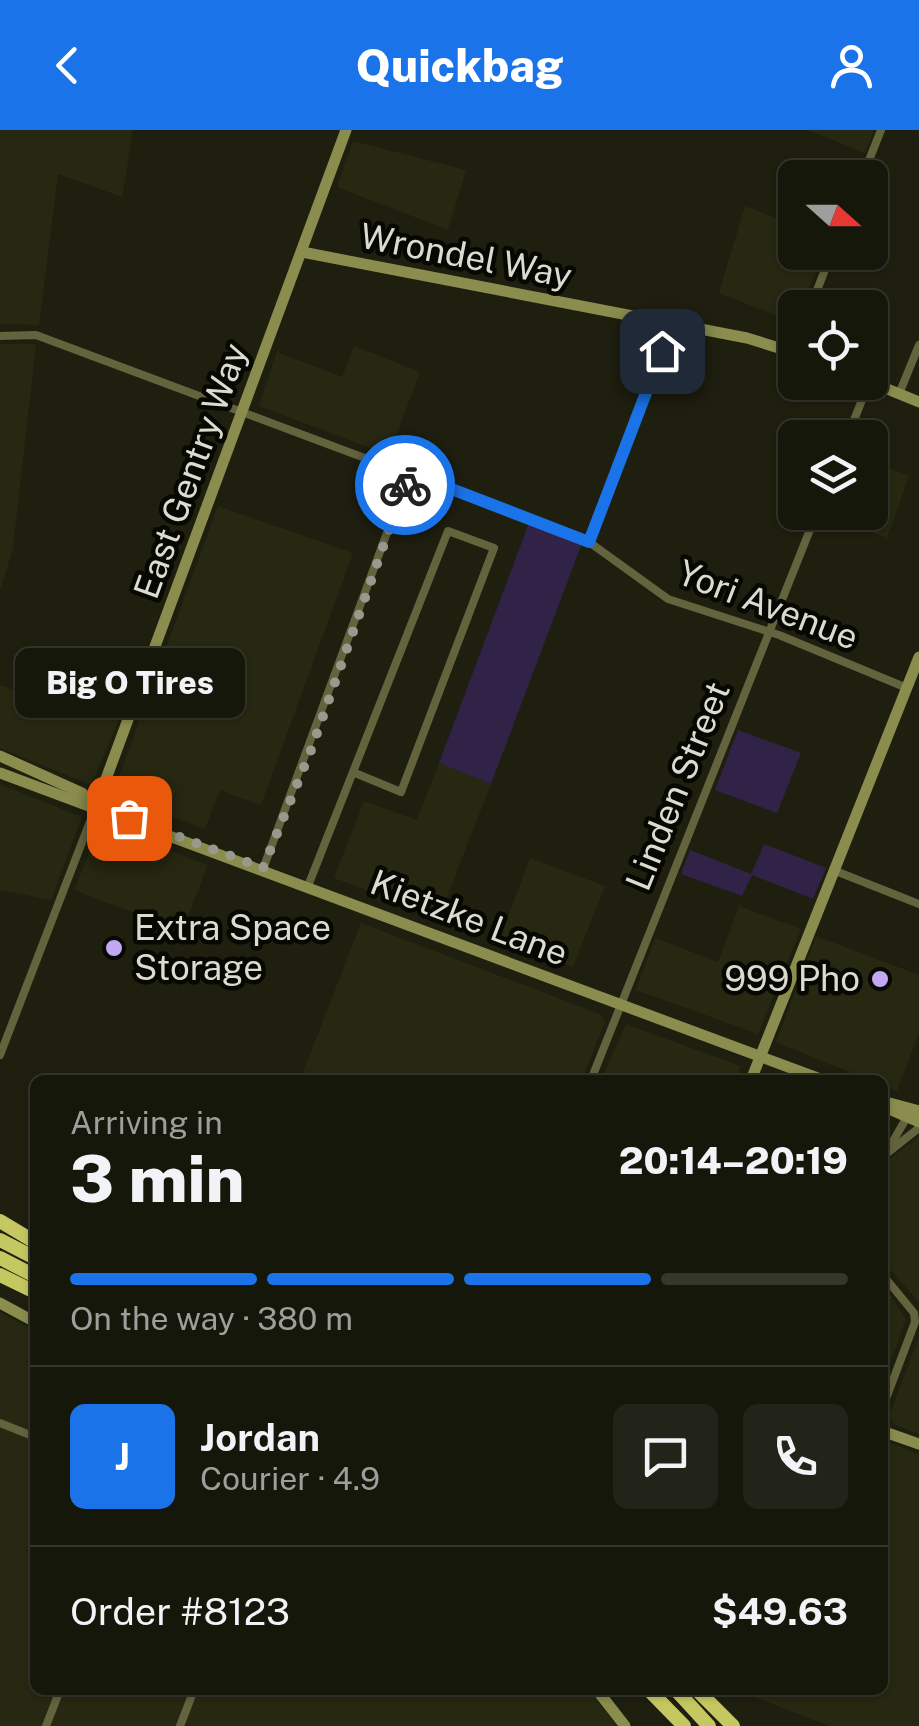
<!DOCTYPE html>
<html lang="en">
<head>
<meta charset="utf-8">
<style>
	:root { --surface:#16170b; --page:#232419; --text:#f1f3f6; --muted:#9e9f9d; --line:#35362c; --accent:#1a73e8 }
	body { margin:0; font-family:"Public Sans",sans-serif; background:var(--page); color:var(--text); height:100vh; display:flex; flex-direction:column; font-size:38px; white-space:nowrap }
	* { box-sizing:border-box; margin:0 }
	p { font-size:32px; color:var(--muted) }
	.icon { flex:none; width:55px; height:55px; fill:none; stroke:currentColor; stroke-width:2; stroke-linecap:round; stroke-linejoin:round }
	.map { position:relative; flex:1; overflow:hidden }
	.drawer { position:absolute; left:30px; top:945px; width:858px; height:620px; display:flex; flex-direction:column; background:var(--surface); border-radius:15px; box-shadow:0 2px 8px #0004,0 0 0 2px var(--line) }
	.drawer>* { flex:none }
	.needle { width:65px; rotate:111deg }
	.controls { position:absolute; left:778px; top:30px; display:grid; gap:20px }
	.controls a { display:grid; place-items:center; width:110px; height:110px; border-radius:15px; background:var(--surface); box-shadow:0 2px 8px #0004,0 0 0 2px var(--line); font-size:50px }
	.pin { position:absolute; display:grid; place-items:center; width:85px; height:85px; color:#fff; margin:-42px; border-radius:20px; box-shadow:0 5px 15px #0006 }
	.courier { position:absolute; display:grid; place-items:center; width:100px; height:100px; margin:-50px; border:8px solid #1a73e8; border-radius:50%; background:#fff; color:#222; box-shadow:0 2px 12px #0007 }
	.bubble { position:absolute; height:70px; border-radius:15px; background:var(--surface); box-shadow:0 2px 8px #0004,0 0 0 2px var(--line); font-size:32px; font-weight:800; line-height:70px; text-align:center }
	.head em { font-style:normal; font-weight:800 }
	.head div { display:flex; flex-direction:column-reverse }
	.head { display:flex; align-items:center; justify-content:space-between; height:170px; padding:0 40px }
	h1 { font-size:65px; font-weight:800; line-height:75px }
	.bar { display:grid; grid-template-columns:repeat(4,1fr); gap:15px 10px; align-content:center; height:120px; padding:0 40px }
	.bar i { height:12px; border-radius:8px; background:var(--line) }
	.bar .selected { background:var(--accent) }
	.bar p { grid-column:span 4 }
	.line { display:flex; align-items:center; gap:25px; padding:0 40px; border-top:2px solid var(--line) }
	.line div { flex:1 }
	.round { display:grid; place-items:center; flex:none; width:105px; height:105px; border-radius:15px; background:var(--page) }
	header { display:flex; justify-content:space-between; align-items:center; height:130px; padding:0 40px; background:var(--accent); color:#fff; font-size:45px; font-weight:800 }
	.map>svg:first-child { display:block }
	.built { fill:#272811 }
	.green { fill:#312348 }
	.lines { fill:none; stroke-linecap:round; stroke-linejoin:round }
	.street { stroke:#63643e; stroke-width:8 }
	.secondary { stroke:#8a8d4d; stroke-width:11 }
	.highway { stroke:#c5c861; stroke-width:14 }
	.done { stroke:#999a8d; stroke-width:10; stroke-dasharray:0 18 }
	.route { stroke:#1a73e8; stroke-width:12 }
	.poi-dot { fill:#c2a8f3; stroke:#080803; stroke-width:4 }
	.labels { text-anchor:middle; stroke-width:9; stroke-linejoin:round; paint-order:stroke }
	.street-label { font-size:35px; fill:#dbdcd1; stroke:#080803 }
	.poi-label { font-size:35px; fill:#dbdcd1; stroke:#080803; text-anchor:start }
</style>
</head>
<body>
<header><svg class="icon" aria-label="back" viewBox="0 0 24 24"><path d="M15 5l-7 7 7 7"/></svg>Quickbag<svg class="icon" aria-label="person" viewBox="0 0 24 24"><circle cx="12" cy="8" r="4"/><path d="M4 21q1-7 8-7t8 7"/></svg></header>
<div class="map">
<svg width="919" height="1596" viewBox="0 0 919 1596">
	<rect width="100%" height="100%" fill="#1e1f0f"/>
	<g class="built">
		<polygon points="0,0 133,0 122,67 58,44 39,195 0,194"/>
		<polygon points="808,0 874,0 865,23"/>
		<polygon points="353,11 466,40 448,100 337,57"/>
		<polygon points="745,76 795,96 795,122 823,123 802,177 795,178 795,193 719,163"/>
		<polygon points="0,214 36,214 13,418 0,461"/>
		<polygon points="354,216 420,242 389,325 259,276 277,222 342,247"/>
		<polygon points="870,331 909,346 887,408 824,385 870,382"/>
		<polygon points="218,376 353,423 261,675 220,660 205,699 117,666 114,660"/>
		<polygon points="66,550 127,571 91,655 0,618 0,555 57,576"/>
		<polygon points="439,633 491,654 439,787 334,748 364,671 417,690"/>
		<polygon points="0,654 82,687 51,770 0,760"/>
		<polygon points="100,695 208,735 182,801 74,760"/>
		<polygon points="530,728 605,756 573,837 499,810"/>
		<polygon points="739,776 801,799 758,904 636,860 655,808 718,832"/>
		<polygon points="361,793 600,884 605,891 582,950 300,950"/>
		<polygon points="816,806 919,845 919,903 897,961 883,955 882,950 869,950 776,912"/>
		<polygon points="626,894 740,936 739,950 601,950"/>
		<polygon points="919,1006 919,1172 883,1132 882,1041 892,1027"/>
		<polygon points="883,1154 906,1189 883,1253"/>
		<polygon points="0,1182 35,1201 35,1560 589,1560 617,1596 0,1596"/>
		<polygon points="919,1207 919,1304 893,1294 889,1286"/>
		<polygon points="883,1310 919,1324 919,1596 829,1596 736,1560 882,1560"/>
	</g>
	<g class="green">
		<polygon points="529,393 582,413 491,654 439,633"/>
		<polygon points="738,600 801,623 777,683 715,660"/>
		<polygon points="764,714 826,738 813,769 752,745 742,766 681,744 690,720 751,744"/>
	</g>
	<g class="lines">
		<g class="street">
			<polyline points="862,48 881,0"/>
			<polyline points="810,178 832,122"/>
			<polyline points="0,206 36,205 589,412 668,469 779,505 907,558"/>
			<polyline points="899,264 919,215"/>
			<polyline points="847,308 869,252"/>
			<polyline points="589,412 673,194"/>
			<polyline points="263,739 409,343"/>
			<polyline points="833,740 919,774"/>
			<polyline points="308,756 448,401 494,418 401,662 355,643"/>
			<polyline points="0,925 96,676"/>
			<polyline points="591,950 817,382"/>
			<polyline points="886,1024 919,998"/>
			<polyline points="882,1030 907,987"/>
			<polyline points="882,1144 914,1183 915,1192 882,1279"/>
			<polyline points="0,1293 35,1307"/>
			<polyline points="46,1596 60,1560"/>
			<polyline points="180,1596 194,1560"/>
		</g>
		<g class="secondary">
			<polyline points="302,122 747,208 795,223"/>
			<polyline points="870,252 919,272"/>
			<polyline points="0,626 82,663 96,676"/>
			<polyline points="0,643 823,950"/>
			<polyline points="96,676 346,0"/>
			<polyline points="751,950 919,527"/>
			<polyline points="882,971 919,981"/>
			<polyline points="882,976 919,992"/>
			<polyline points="0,1173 35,1192"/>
			<polyline points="882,1301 919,1314"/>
			<polyline points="597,1560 625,1596"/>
		</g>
		<g class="highway">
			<polyline points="0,1091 35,1112"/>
			<polyline points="0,1110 35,1128"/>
			<polyline points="0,1128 35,1146"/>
			<polyline points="0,1145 35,1162"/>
			<polyline points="649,1560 684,1596"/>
			<polyline points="676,1560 709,1596"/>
			<polyline points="697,1560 733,1596"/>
		</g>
	</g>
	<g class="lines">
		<polyline class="done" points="129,688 263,738 311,620 405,355"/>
		<polyline class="route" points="405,355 410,343 589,412 662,221"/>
	</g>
	<g class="poi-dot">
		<circle cx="114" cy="818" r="10"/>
		<circle cx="880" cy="849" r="10"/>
	</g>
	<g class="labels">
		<g class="street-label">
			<text transform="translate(466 126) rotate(11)" y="12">Wrondel Way</text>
			<text transform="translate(191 341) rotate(-70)" y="12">East Gentry Way</text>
			<text transform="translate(768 475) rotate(21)" y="12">Yori Avenue</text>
			<text transform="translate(678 656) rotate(-68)" y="12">Linden Street</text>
			<text transform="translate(469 788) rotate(21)" y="12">Kietzke Lane</text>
		</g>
		<g class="poi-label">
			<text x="134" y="810">Extra Space<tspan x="134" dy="40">Storage</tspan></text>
			<text x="860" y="861" text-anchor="end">999 Pho</text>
		</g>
	</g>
</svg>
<div class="controls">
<a><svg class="needle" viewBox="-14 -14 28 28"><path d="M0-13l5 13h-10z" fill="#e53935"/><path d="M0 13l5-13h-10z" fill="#9e9f9d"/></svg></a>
<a><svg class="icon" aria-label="locate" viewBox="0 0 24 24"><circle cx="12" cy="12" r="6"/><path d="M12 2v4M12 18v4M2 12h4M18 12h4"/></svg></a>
<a><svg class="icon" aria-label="layers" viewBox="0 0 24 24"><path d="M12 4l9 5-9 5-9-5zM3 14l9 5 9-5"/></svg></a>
</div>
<div class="pin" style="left:129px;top:688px;background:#ea580c"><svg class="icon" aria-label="bag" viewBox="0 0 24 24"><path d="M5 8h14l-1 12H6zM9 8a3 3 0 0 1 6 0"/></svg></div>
<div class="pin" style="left:662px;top:221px;background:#1f2937"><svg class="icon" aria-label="home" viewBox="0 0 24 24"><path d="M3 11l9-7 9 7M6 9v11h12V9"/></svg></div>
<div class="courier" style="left:405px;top:355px"><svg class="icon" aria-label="bike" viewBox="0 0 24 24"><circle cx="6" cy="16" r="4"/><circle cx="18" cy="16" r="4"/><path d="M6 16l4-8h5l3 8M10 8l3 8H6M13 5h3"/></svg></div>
<div class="bubble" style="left:15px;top:518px;width:230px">Big O Tires</div>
<section class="drawer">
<div class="head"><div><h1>3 min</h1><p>Arriving in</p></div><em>20:14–20:19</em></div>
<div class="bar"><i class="selected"></i><i class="selected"></i><i class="selected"></i><i></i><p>On the way · 380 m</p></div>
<div class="line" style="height:180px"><b class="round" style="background:var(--accent);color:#fff">J</b><div><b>Jordan</b><p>Courier · 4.9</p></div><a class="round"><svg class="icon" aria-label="chat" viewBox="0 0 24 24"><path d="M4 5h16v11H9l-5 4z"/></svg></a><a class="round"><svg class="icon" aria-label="phone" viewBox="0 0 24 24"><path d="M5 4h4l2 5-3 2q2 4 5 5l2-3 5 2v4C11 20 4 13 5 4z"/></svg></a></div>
<div class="line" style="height:130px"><div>Order #8123</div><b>$49.63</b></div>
</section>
</div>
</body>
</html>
